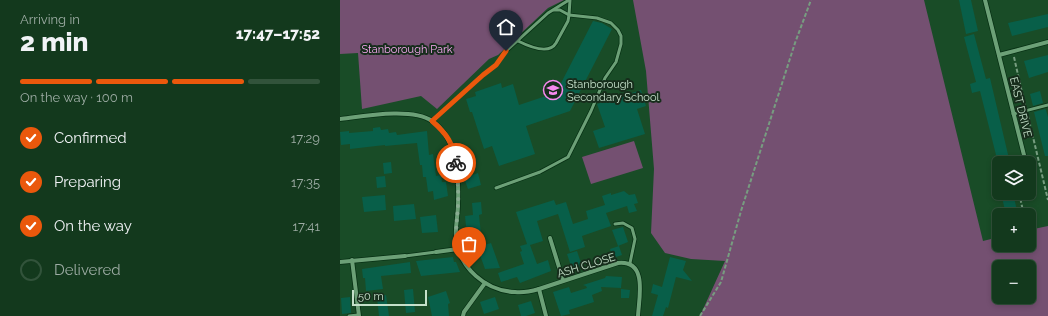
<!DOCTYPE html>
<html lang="en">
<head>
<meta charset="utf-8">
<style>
	:root { --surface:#13391d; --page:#1c4026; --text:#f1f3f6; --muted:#9daca4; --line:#32533b; --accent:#ea580c }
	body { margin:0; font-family:Raleway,sans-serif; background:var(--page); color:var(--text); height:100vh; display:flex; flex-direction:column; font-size:15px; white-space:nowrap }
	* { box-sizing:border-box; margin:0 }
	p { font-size:13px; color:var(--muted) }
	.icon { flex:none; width:22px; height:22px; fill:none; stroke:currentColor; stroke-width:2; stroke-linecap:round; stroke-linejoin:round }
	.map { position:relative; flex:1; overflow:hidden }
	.side { display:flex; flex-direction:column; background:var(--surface); width:340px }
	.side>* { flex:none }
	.buttons { position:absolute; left:652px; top:156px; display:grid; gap:8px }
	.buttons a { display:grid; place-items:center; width:44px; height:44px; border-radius:6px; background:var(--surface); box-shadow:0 2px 6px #0003,0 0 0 1px var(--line); font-size:20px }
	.scale { position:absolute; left:12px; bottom:10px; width:75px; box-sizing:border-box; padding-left:4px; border:2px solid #c5e0ca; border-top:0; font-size:11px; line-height:14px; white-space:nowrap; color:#c5e0ca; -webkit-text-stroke:3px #172d1c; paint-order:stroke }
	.pin { position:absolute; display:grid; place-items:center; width:34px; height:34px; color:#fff; margin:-41px -17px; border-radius:50% 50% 50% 0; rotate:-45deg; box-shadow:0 0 4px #0007 }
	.pin .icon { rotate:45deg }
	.courier { position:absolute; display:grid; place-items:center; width:40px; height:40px; margin:-20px; border:3px solid #ea580c; border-radius:50%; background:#fff; color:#222; box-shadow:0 1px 5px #0007 }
	.headline em { font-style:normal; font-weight:800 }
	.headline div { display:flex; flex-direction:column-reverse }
	.headline { display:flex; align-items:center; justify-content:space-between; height:68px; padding:0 20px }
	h1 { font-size:26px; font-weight:800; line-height:30px }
	.bar { display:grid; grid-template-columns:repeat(4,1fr); gap:6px 4px; align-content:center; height:48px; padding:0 20px }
	.bar i { height:5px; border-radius:3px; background:var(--line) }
	.bar .current { background:var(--accent) }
	.bar p { grid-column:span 4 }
	ol { padding:0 20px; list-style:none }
	li { display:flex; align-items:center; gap:12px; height:44px }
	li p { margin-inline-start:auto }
	li .icon { padding:4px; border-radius:50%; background:var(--accent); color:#fff; stroke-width:4 }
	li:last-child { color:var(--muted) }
	li i { width:22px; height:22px; border:2px solid var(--line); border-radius:50% }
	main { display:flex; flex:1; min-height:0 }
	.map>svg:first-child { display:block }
	.green { fill:#745071; fill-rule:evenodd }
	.building { fill:#085f49 }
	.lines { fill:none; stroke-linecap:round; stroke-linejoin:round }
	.service-casing { stroke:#073014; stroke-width:4.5 }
	.minor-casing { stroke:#073014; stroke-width:5.5 }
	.path { stroke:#779d80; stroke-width:2; stroke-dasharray:4 2; stroke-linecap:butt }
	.service { stroke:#6ca077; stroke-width:3 }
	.minor { stroke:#6ca077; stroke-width:4 }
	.done { stroke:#89ac91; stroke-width:4; stroke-dasharray:0 7.2 }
	.route { stroke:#ea580c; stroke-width:5 }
	.labels { text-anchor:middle; stroke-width:4; stroke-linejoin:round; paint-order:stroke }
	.park-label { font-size:11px; fill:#fbaaf4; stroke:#172d1c }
	.poi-label { font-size:11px; fill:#c5e0ca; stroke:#172d1c; text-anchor:start }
	.street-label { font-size:11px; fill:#c5e0ca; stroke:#172d1c }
</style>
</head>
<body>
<main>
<section class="side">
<div class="headline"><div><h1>2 min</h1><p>Arriving in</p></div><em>17:47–17:52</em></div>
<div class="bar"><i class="current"></i><i class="current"></i><i class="current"></i><i></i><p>On the way · 100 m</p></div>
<ol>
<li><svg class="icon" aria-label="check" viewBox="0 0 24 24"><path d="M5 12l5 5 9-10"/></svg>Confirmed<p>17:29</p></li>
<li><svg class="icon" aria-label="check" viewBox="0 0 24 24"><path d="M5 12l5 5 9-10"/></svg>Preparing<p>17:35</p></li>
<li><svg class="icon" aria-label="check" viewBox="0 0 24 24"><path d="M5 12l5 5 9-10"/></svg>On the way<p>17:41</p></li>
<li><i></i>Delivered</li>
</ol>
</section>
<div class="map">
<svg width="708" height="316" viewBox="0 0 708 316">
	<rect width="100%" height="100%" fill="#194c27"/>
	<g class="green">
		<polygon points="0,0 224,0 208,8 158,55 149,59 97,109 81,96 22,109 18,53 0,54"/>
		<path d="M293,0H584L643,241L659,237V245H689V230L708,226V316H360L385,261L351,259L325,253L311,233L314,169L306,71ZM659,267H689V297H659Z"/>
		<polygon points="294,141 303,168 251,184 242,157"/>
	</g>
	<g class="building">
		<polygon points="619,0 631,0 638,31 626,34"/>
		<polygon points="708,14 708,27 672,36 668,23"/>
		<polygon points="253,21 262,23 272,29 230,111 186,126 195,154 159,166 152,146 144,149 132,112 130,112 126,99 136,96 135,92 161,83 162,88 173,84 179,105 206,96 203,92 215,82 219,87"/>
		<polygon points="634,34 646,79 650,78 670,163 658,163 640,91 632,93 630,84 636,82 624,37"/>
		<polygon points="708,55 708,72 689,78 684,61"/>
		<polygon points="301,90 306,106 297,109 305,134 259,148 253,131 265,127 257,104"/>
		<polygon points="700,91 703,103 693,106 690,94"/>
		<polygon points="705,109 706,110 708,117 708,156 705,156 694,112"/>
		<polygon points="40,127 41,130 48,129 49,133 56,132 57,135 87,131 89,155 93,154 96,176 101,175 102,182 106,182 108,196 94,200 93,191 88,192 86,177 83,177 82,165 80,165 77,143 45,146 45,145 10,149 10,144 1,145 0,132 9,131 9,133 33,131 33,128"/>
		<polygon points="51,162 52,173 44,174 43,163"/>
		<polygon points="138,173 141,185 128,189 124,178"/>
		<polygon points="45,176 46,187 37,188 36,177"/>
		<polygon points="284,191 289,195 295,194 298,203 294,204 297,211 289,213 287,206 266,213 271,226 242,236 245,247 230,252 218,214 197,221 203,241 190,245 197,264 208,260 211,271 180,283 177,277 161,282 158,273 184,264 180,252 182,251 180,246 187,244 176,212 214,200 216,205 226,202 233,224 248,219 246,211 265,205 262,196 271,193 271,195"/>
		<polygon points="661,193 673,193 678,215 666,215"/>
		<polygon points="45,195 46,210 24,212 22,197"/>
		<polygon points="141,202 142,214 139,215 141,234 144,245 151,243 160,268 145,269 140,255 135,257 133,249 134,249 126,226 125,216 133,215 132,203"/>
		<polygon points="74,204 76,219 54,221 53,206"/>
		<polygon points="96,215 98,232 82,233 80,217"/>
		<polygon points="283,227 288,242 278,246 272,230"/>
		<polygon points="279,246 282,255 273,258 270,249"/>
		<polygon points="237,251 242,266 232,269 227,254"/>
		<polygon points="113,257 114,262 116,262 120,272 81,276 76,261"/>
		<polygon points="330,257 346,261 343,270 352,281 336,277 328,308 326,307 323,316 312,316 318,295 311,293 313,284 322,287"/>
		<polygon points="70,262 71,273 41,276 43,289 26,291 25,278 23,278 22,269"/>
		<polygon points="266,276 282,277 281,288 261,287 262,291 252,295 254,302 229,310 230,314 221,316 213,292 229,287 231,293 247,288 246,286 243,285 265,278"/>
		<polygon points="73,289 75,312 66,313 64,290"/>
		<polygon points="281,289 290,290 289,298 281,298"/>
		<polygon points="106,291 110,303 108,304 109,316 92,316 88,297"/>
		<polygon points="46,295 49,316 39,316 37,297"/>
		<polygon points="10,297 11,313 2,314 1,298"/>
		<polygon points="155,297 159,309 144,314 140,302"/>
		<polygon points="191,301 195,313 186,316 181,316 178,305"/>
	</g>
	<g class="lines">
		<g class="service-casing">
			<g id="service">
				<polyline points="214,10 220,10 229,15 230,0"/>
				<polyline points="673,114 708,105"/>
				<polyline points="92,121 143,75 156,65 166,51 208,13 229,0"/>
				<path d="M156,188L200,172L228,157L251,111L265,78L276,62L281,44V36L278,30L271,23L257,18L229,15L228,21L216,43C209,55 188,46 178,41"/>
				<polyline points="275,224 283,223 292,228 295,239 290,263"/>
				<polyline points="65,256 96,252"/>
				<polyline points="9,316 18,315"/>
			</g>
		</g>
		<g class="minor-casing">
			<g id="minor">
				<polyline points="645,0 686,163"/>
				<polyline points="659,55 708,42"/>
				<path d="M0,119C24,116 72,107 92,121C118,139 119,176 118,204C118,216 115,226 116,238C119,268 146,291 175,292C183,293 192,291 199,289L278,263C308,260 299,297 298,316"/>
				<polyline points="689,176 690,178"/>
				<polyline points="210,238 223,280"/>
				<polyline points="96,252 118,249"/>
				<polyline points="12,260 19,316"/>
				<polyline points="0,262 65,256"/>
				<polyline points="199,289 206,316"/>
				<polyline points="123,316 124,312 145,283"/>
			</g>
		</g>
		<g class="path">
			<polyline points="674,57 685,106"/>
			<polyline points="688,116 708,200"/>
			<polyline points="679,193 684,215"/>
			<polyline points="360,316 381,282 401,211 455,43 471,0"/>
		</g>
		<use href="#service" class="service"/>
		<use href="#minor" class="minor"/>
	</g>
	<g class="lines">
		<path class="done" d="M116,163C117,177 119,192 118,206C116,232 113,245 129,268"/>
		<path class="route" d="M116,163C113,143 107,134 92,121L143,75L156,65L166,51"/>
	</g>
	<defs>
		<g id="school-ring" transform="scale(1)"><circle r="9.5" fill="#172d1c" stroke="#f689ee" stroke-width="1.5"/><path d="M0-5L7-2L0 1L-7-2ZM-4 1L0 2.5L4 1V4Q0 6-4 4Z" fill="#f689ee"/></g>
	</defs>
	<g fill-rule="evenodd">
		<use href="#school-ring" x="213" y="90"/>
	</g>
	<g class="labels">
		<g class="park-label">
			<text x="67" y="53">Stanborough Park</text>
		</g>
		<g class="poi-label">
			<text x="227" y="88">Stanborough<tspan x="227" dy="13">Secondary School</tspan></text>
		</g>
		<g class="street-label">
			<text transform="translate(681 107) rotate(76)" y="4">EAST DRIVE</text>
			<text transform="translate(246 265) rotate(-17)" y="4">ASH CLOSE</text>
		</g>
	</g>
</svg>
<div class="buttons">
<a><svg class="icon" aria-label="layers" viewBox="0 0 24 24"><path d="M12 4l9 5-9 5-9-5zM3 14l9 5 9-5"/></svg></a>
<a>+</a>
<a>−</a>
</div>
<div class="scale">50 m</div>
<div class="pin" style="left:129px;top:268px;background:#ea580c"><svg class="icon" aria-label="bag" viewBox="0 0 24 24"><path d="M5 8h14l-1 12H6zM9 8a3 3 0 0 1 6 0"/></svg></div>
<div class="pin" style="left:166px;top:51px;background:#1f2937"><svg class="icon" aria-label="home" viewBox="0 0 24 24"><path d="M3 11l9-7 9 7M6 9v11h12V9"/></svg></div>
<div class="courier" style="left:116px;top:163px"><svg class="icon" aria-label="bike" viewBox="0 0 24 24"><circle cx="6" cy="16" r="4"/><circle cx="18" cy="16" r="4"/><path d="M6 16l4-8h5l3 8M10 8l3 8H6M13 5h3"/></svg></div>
</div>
</main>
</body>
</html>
